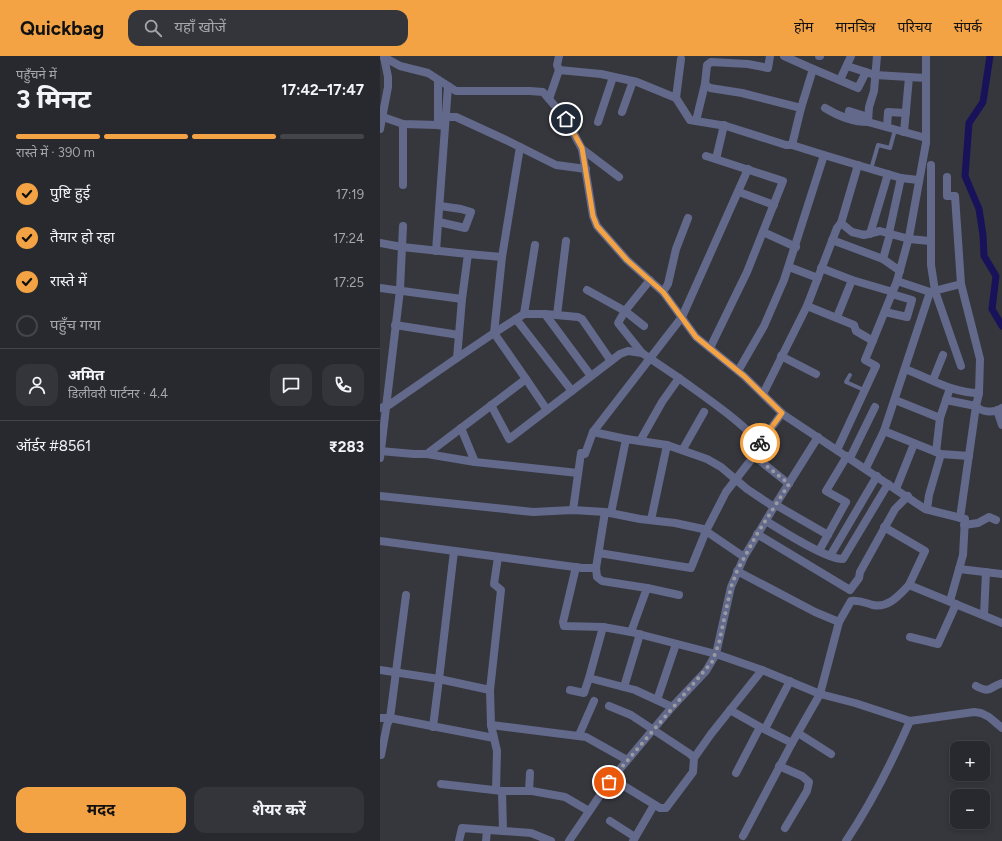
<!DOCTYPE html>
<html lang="hi">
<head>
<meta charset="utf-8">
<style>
	:root { --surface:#28292e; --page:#34353a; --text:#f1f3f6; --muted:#a5a6aa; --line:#44454a; --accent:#f4a344 }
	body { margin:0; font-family:Figtree,"Noto Sans Devanagari",sans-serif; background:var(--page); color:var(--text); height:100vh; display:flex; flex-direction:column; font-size:15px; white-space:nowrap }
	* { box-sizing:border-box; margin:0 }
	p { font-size:13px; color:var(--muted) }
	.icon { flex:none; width:22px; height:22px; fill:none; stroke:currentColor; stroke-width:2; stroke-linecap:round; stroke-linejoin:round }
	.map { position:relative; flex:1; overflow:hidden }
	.details { display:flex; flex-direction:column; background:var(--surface); width:380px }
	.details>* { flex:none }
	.fabs { position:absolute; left:570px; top:685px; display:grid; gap:8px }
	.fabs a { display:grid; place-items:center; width:40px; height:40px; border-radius:8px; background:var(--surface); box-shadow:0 2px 6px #0003,0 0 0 1px var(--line); font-size:20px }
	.pin { position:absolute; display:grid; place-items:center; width:34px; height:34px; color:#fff; margin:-17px; border:2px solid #fff; border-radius:50%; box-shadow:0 1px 4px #0007 }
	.courier { position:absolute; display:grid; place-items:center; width:40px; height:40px; margin:-20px; border:3px solid #f4a344; border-radius:50%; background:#fff; color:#222; box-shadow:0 1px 5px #0007 }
	.summary em { font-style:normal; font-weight:700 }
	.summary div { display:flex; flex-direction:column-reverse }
	.summary { display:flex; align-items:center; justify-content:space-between; height:68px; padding:0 16px }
	h1 { font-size:26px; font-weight:700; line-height:30px }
	.bar { display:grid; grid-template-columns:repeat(4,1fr); gap:6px 4px; align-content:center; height:48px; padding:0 16px }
	.bar i { height:5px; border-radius:3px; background:var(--line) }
	.bar .on { background:var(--accent) }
	.bar p { grid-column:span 4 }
	.line { display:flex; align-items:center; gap:10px; padding:0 16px; border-top:1px solid var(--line) }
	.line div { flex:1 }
	.round { display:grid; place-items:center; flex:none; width:42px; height:42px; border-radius:12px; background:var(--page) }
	ol { padding:0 16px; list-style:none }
	li { display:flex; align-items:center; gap:12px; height:44px }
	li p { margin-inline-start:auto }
	li .icon { padding:4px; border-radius:50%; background:var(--accent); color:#111; stroke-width:4 }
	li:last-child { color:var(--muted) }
	li i { width:22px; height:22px; border:2px solid var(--line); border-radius:50% }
	.action { display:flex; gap:8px; margin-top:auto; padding:8px 16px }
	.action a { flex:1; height:46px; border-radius:12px; background:var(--accent); color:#111; font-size:16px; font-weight:700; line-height:46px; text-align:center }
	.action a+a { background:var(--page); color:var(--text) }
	header { display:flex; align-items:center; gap:24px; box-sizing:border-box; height:56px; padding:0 20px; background:var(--accent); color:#111 }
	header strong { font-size:19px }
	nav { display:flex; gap:22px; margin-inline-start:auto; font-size:14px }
	.search { width:280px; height:36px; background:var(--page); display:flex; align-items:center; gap:10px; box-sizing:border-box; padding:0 14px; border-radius:12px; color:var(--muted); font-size:15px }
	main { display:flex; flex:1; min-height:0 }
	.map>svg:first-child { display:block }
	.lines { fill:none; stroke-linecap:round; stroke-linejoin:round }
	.canal { stroke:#18125a; stroke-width:7 }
	.service { stroke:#63698b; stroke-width:4 }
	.minor { stroke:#63698b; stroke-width:8 }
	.done { stroke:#9a9ba0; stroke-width:4; stroke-dasharray:0 7.2 }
	.route { stroke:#f4a344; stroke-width:5 }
</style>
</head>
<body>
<header>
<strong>Quickbag</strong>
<div class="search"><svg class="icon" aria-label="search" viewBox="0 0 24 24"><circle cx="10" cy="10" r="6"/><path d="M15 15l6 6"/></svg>यहाँ खोजें</div>
<nav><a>होम</a><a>मानचित्र</a><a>परिचय</a><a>संपर्क</a></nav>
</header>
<main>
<section class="details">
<div class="summary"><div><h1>3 मिनट</h1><p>पहुँचने में</p></div><em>17:42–17:47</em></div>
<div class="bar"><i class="on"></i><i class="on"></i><i class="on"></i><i></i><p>रास्ते में · 390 m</p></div>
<ol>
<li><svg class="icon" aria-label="check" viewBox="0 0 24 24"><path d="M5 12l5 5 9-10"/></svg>पुष्टि हुई<p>17:19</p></li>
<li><svg class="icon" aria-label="check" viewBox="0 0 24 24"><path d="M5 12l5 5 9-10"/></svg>तैयार हो रहा<p>17:24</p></li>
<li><svg class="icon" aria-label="check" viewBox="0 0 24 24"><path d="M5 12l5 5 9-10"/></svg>रास्ते में<p>17:25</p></li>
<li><i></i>पहुँच गया</li>
</ol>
<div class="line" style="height:72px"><a class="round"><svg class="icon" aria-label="person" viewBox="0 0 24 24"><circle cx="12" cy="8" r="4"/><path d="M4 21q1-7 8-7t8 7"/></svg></a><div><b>अमित</b><p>डिलीवरी पार्टनर · 4.4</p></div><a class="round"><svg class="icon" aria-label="chat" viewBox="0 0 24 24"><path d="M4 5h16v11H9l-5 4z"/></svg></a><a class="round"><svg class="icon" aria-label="phone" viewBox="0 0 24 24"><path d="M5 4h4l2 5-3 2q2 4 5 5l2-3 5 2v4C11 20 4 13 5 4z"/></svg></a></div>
<div class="line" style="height:52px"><div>ऑर्डर #8561</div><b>₹283</b></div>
<div class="action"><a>मदद</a><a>शेयर करें</a></div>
</section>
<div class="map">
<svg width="622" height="785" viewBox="0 0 622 785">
	<rect width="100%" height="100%" fill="#36373d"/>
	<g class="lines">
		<polyline class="canal" points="610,0 603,46 589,67 585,120 599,153 603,179 604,200 616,220 612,253 622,270"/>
		<g class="service">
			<polyline points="491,113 498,89 510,92 515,74"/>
			<polyline points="470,319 466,326 484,334"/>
		</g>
		<g class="minor">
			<polyline points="2,0 20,10 48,17 76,35 150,35 163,36 186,63 202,93 213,160 217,170 247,204 283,236 316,281 364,320 404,359 545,453 585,463 583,499 570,545"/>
			<polyline points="179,0 177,9 179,14"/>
			<polyline points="404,0 433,13 421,52"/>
			<polyline points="439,0 440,0"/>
			<polyline points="497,0 494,35 489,51 488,66 546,82"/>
			<polyline points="467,10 495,19 546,22"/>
			<polyline points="433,13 478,32 486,16"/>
			<polyline points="58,24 58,69 63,70"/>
			<polyline points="460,24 471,0"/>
			<polyline points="296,42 310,64 346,70 406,89 412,89 421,52 362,37 330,32 325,28 327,9 331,6 368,8 388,12 390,0"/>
			<polyline points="169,43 179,14 221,18 257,26 296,42 301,3"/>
			<path d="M445,52C458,60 473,66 488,66"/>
			<polyline points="242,56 253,25"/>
			<polyline points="3,61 23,68 58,69"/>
			<polyline points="66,61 76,61 126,84 176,109 206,113"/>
			<polyline points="468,62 469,55 488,61"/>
			<polyline points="316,65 325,28"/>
			<polyline points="218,66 233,21"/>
			<polyline points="23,68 23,129"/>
			<polyline points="507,71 508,56 526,57"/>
			<polyline points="0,73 8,31 8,21 4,1"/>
			<polyline points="524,76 529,21"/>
			<polyline points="202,93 239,121"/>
			<polyline points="444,99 521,122 538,124"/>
			<polyline points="326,100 403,125 367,216 330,292"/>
			<polyline points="336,103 344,69"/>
			<polyline points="551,109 551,209 555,235 581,310"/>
			<polyline points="359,136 394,149"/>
			<polyline points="59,166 85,172 91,156 81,153 60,150"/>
			<polyline points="461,167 472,176 484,179 500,175 529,183 550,185"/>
			<polyline points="383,176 416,191"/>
			<polyline points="509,177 521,122"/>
			<polyline points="490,178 508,118"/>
			<polyline points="452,184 503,203 520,215"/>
			<polyline points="0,187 22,191 20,234 0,402"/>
			<polyline points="56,195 68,30"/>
			<polyline points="88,198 122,201"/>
			<polyline points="503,203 510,178"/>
			<polyline points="409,211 438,222"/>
			<polyline points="441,212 472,224 513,236"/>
			<polyline points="270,224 245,255 238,267 262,297 299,322"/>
			<polyline points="517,225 550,236"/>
			<polyline points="0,232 82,243 88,198 22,191 23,170"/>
			<polyline points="207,234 245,255 264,270"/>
			<polyline points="283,236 288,228 296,193 308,162"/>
			<polyline points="82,243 77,302 114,277 122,201 140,91"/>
			<polyline points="427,250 474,269 476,275 493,285"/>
			<polyline points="505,256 527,261 532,244 512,238"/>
			<polyline points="144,258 155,189"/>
			<polyline points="165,258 198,261 202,263 231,305"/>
			<polyline points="177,259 186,185"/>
			<polyline points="457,261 472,224"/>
			<polyline points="136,263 192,335"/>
			<polyline points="15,269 79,279"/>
			<polyline points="401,300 436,318"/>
			<path d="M525,313C549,322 572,337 599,337L600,303L581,228"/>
			<polyline points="358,315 384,270 404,224 444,99 412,89"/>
			<polyline points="146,323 167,354"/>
			<polyline points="553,324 563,299"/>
			<polyline points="383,338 427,250 457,172 461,167 478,109"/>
			<polyline points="515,344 560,362 570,332"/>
			<polyline points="566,344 596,350 599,337"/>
			<polyline points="111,349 129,383 240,298 248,295 262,297"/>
			<polyline points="1,352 9,349 77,302"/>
			<polyline points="617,354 622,369"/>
			<polyline points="504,375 561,398 589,400"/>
			<polyline points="213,376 246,383"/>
			<path d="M260,385L282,346L299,322C316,335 372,372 379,389L374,400"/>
			<polyline points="379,389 402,357"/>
			<polyline points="303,393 324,356"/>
			<polyline points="457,394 496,310 485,304 517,225 529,181 546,87 546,0"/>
			<polyline points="0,395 34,398 47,398 146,323 114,277 144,258 165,258 211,320"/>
			<polyline points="556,396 560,362"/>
			<polyline points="47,398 95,406 81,372"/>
			<polyline points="205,398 213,376 302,261 368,113"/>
			<polyline points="470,402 495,351"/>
			<polyline points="95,406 198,417"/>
			<polyline points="486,412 504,375 550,236 581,228 575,140 567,140 567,121"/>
			<polyline points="516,433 534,388"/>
			<polyline points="0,440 153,456 193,454 225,456 260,463 295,467 323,473 364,501 394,451 367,433 341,411 327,403 287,389 246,383 231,457"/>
			<polyline points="396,449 448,479"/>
			<polyline points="394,451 438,381"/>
			<polyline points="547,453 549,439 561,398"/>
			<polyline points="193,454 201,397"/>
			<path d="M580,462L596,350C602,357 615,357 622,352"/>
			<polyline points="271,464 287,389"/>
			<path d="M386,465C401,474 447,504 463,503L508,428"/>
			<polyline points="584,469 598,467 609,461 616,464"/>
			<polyline points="504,471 545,495 529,529 622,567"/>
			<polyline points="377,478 470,534 479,522 480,516 515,453 528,440"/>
			<polyline points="0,485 202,512 216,512 225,456"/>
			<polyline points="439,495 466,446 446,435 467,400"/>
			<polyline points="219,497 311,512 326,475 346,436 374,400 409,428"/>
			<polyline points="450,500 497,420"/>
			<polyline points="196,511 183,566 184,570 223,571"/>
			<polyline points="216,512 217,521 222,525 267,532 251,576"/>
			<polyline points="579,513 622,518"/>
			<polyline points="357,515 435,556 459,566"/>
			<path d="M529,529C519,539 509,552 493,549C485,547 480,544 471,545L459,566L440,638L475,647L530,665L594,656L601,657L609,661L622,672"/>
			<polyline points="267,532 299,539"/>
			<polyline points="26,539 10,662 114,682 111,669 110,634"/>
			<polyline points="604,559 606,516"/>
			<polyline points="530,581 558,588 576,548"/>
			<polyline points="0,614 59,623 74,495"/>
			<polyline points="382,614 440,638 412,687"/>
			<path d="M596,630C611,638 609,631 622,627"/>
			<polyline points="244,631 260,578"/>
			<polyline points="190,634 204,637 209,622"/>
			<polyline points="277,644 296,588"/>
			<polyline points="229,650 251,659 310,698 314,702 313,716 286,752 280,752 231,722"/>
			<polyline points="350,654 380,671 356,717"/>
			<polyline points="0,662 10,662 7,669 1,699"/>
			<polyline points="111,669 206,681 247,704"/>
			<polyline points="53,671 59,623 110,634 121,534 114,528 118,501"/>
			<polyline points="385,673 410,625"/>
			<polyline points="418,677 451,698"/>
			<polyline points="199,679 214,645"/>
			<polyline points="114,682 117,695 116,734"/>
			<polyline points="314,702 331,678 382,614 336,598 351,531 364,501"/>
			<polyline points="399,710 422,720 429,726 427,735 405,772"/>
			<polyline points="61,728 122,735 123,775 82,772 79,785"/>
			<polyline points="122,735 152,735 185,741 209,755"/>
			<polyline points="149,735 150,717"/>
			<polyline points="230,765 255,781"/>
			<polyline points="123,775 151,777 171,785"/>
			<polyline points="363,780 412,687 380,671"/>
			<polyline points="106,785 107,774"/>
			<polyline points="189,785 229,726 292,651 326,615 336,598 251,576 223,571 209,622 255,634 292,651"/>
			<polyline points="253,785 274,749"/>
			<path d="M466,785C491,748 512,706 530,665"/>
		</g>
	</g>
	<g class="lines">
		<polyline class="done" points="229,726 332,606 339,587 351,531 357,515 377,478 409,428 374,400 380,387"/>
		<polyline class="route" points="186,63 202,92 213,160 217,170 247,204 283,236 316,281 364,320 402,357 380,387"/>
	</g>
</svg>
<div class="fabs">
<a>+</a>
<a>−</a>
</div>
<div class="pin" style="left:229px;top:726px;background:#ea580c"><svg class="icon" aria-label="bag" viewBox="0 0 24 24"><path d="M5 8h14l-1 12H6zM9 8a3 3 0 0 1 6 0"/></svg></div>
<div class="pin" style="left:186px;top:63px;background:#1f2937"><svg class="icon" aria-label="home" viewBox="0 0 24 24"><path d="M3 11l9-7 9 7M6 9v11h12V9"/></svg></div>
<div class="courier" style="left:380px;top:387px"><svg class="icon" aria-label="bike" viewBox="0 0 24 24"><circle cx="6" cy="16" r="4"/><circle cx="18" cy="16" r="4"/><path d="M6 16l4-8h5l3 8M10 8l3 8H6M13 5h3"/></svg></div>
</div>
</main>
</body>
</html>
